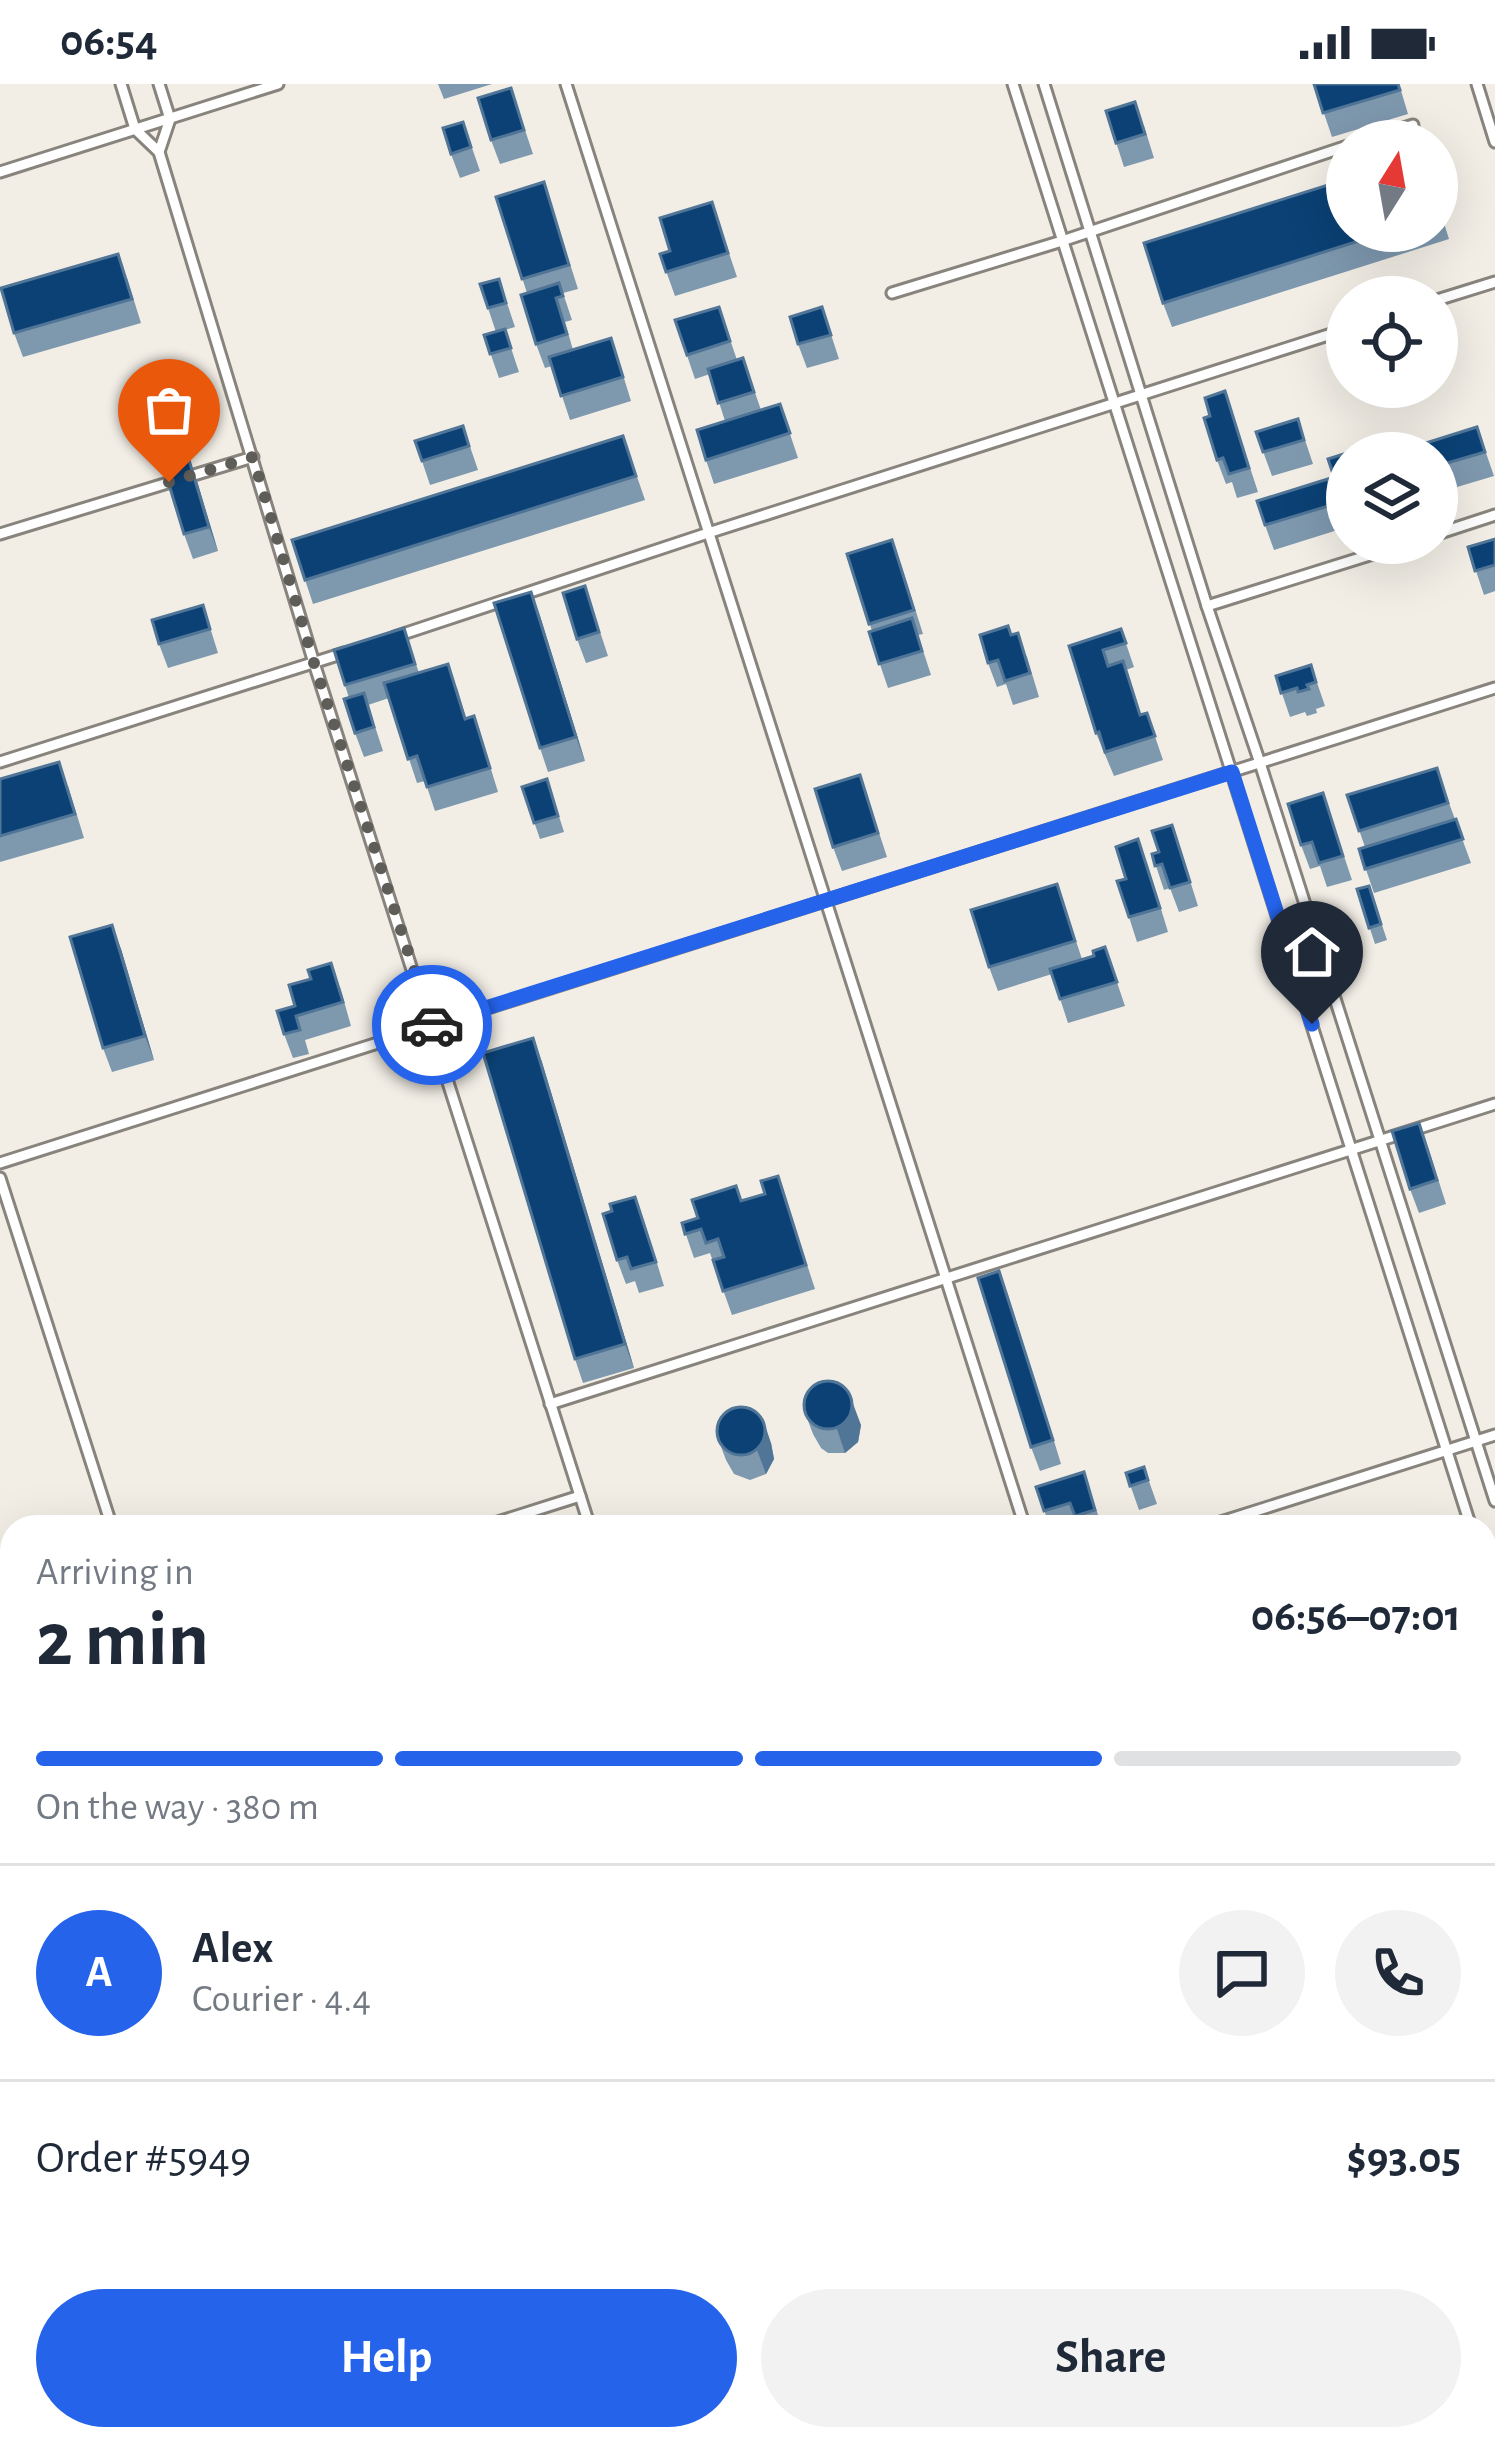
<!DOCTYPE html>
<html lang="en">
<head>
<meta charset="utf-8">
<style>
	:root { --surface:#fff; --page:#f2f2f3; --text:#1f2937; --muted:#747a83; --line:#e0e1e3; --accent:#2563eb }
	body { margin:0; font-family:"Alegreya Sans",sans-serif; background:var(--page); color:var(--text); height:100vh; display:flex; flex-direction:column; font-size:45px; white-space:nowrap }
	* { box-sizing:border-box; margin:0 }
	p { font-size:39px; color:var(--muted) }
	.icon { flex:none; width:66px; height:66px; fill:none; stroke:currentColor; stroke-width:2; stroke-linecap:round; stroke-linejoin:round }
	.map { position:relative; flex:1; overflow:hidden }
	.drawer { position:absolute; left:0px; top:1431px; width:1497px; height:936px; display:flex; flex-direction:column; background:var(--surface); border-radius:36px 36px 0 0; box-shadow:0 12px 48px #0002 }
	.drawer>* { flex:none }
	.needle { width:78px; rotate:11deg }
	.tools { position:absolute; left:1326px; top:36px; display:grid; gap:24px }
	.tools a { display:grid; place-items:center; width:132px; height:132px; border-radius:50%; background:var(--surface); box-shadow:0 12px 48px #0002; font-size:60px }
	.pin { position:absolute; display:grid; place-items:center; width:102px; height:102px; color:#fff; margin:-123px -51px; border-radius:50% 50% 50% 0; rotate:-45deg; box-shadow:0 0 12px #0007 }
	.pin .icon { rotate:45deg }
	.courier { position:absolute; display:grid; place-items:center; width:120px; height:120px; margin:-60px; border:9px solid #2563eb; border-radius:50%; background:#fff; color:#222; box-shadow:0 3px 15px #0007 }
	.head em { font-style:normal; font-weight:600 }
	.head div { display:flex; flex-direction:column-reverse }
	.head { display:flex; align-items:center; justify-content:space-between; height:204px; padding:0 36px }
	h1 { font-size:78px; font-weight:600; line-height:90px }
	.bar { display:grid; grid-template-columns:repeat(4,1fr); gap:18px 12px; align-content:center; height:144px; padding:0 36px }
	.bar i { height:15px; border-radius:9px; background:var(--line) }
	.bar .current { background:var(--accent) }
	.bar p { grid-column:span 4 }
	.line { display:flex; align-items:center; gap:30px; padding:0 36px; border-top:3px solid var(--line) }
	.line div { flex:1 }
	.round { display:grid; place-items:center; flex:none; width:126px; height:126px; border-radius:63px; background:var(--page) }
	.primary-button { display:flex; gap:24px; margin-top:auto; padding:24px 36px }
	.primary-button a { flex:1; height:138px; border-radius:72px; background:var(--accent); color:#fff; font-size:48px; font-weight:600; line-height:138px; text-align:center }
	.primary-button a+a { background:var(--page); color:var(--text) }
	.status { display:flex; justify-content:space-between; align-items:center; height:84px; padding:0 60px; background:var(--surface); direction:ltr }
	.status svg { height:33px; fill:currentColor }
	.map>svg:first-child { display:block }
	.water { fill:url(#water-ripples); stroke:#a0854f; stroke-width:3 }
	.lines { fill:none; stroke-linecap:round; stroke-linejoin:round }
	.service-casing { stroke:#88847d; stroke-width:15 }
	.minor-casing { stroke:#88847d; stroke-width:24 }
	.secondary-casing { stroke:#88847d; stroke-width:33 }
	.service { stroke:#fff; stroke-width:9 }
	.minor { stroke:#fff; stroke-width:18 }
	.secondary { stroke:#f2e4c1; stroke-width:27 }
	.wall { fill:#7e98ae }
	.shaded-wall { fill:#507597 }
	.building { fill:#0b4175; stroke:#507597; stroke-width:3 }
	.done { stroke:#5f5d58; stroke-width:12; stroke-dasharray:0 21.6 }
	.route { stroke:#2563eb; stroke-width:15 }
</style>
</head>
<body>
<div class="status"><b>06:54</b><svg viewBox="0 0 49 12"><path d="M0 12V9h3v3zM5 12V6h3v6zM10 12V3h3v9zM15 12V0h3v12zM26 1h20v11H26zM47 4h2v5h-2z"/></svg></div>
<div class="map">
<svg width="1495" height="2367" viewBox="0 0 1495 2367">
	<defs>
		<pattern id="water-ripples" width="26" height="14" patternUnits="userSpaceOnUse" patternTransform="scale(3)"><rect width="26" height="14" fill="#ddb86c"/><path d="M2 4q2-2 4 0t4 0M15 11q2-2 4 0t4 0" fill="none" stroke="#bd9d5c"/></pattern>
	</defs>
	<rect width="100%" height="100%" fill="#f2eee6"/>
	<g class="water">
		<polygon points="12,2185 12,2355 160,2355 123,2367 0,2367 0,2189"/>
		<polygon points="357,2355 515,2355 476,2367 361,2367"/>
	</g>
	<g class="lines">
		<g class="service-casing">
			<g id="service">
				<polyline points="121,0 135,45 159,68 314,579 590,1443"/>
				<polyline points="159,0 170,35 159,68"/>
				<polyline points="566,0 1025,1443"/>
				<polyline points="1013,0 1471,1443"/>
				<polyline points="1044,0 1207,522 1260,679 1495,1417"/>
				<polyline points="1477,0 1495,58"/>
				<polyline points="1363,57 1413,41"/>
				<polyline points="0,88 278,0"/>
				<polyline points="892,209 1062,157 1347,62"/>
				<polyline points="1437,216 1495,198"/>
				<polyline points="0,450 253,373"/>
				<polyline points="1437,450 1495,431"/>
				<polyline points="1207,522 1408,459"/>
				<polyline points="394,553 708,449 1347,245"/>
				<polyline points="0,678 344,569"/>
				<polyline points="0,1079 1495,604"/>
				<polyline points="0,1094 112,1443"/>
				<polyline points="550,1320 1495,1020"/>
				<polyline points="482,1443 580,1412"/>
				<polyline points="1205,1443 1495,1351"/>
				<polyline points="1485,1487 1495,1518"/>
				<polyline points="1485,1780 1495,1776"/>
				<polyline points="0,1823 12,1819"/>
				<polyline points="0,1945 12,1942"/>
				<polyline points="0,2164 12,2160"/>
				<polyline points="555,2367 592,2355"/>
			</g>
		</g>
		<g class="minor-casing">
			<g id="minor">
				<polyline points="1485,2295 1495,2291"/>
				<polyline points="1376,2355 1380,2367"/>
				<polyline points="1249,2367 1290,2355"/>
			</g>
		</g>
		<g class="secondary-casing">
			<g id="secondary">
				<polyline points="1485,2222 1495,2219"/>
				<polyline points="1029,2367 1067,2355"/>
			</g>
		</g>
		<use href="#service" class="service"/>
		<use href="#minor" class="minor"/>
		<use href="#secondary" class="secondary"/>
	</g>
	<g class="wall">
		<polygon points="438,0 492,0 444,15"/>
		<polygon points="1314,0 1399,0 1408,30 1332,53"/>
		<polygon points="511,4 533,70 500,80 491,56"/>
		<polygon points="1106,27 1144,42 1154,74 1124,83"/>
		<polygon points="463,38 480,87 460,94 451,70"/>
		<polygon points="544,98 578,205 563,209 572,236 565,238 573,266 619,278 631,317 570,336 552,282 545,284 536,260 527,209 496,113"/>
		<polygon points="1437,117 1449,155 1172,243 1163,219 1347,147 1437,147"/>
		<polygon points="712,118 737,193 675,212 660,170 670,167"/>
		<polygon points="127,194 141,239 23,273 14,249"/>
		<polygon points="499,195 515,243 505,246 519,288 499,294 484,251 496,248 480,200"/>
		<polygon points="719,223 737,276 743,274 761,326 780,320 798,374 714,400 706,376 725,337 710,290 695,295 675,236"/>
		<polygon points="822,223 839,275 807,284 798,260"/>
		<polygon points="1437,261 1446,290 1437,293"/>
		<polygon points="1378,303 1405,303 1380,311"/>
		<polygon points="1225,307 1258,408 1237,414 1232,398 1226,400 1217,376 1210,332"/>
		<polygon points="1298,335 1313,380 1272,392 1256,348"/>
		<polygon points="463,342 478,386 430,401 422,377"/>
		<polygon points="1477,343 1494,392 1437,409 1437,369"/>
		<polygon points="623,352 645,416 313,520 292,456"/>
		<polygon points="1347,369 1347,431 1340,411"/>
		<polygon points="189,376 218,467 193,475 184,450"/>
		<polygon points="1336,419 1344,444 1274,466 1265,441"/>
		<polygon points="1495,455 1495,507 1484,511 1468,463"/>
		<polygon points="847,470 901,480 923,550 918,551 931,591 888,604 869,548 872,547"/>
		<polygon points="585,502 608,572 586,579 577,555"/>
		<polygon points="531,508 585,677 548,688 540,664"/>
		<polygon points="203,521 218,569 168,584 159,560"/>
		<polygon points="404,544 419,589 457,604 466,634 482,656 498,708 435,727 425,697 417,699 389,614 368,621 383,667 364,673 355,649 349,614 334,566"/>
		<polygon points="1121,545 1134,583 1126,586 1141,631 1147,629 1163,676 1114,692 1096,649 1069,562"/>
		<polygon points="1011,551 1027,573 1039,613 1013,621 1006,600 997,603 988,579"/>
		<polygon points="1311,581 1325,622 1316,625 1317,629 1307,632 1305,628 1290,633 1276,592"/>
		<polygon points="860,691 887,773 842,787 833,763"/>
		<polygon points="0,695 68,702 84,754 0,778"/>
		<polygon points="547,695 564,748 540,755 522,703"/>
		<polygon points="1445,708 1471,779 1374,809 1359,765 1365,763 1347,711"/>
		<polygon points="1323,709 1352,796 1327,803 1320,782 1310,785 1301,761"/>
		<polygon points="1180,765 1198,822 1179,828 1170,804 1164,806 1152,770"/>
		<polygon points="1147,779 1168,848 1137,858 1129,833 1126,795"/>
		<polygon points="1057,800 1082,875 1094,872 1105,863 1125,922 1068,939 1052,890 998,907 989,883"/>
		<polygon points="1369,802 1387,856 1375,860 1357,805"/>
		<polygon points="121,865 154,976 112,988 103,964"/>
		<polygon points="340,903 351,942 305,956 309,970 293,974 284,950 295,922"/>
		<polygon points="533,954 634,1284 583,1299 575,1275"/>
		<polygon points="1428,1063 1446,1120 1419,1129 1410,1105"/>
		<polygon points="786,1116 815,1205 732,1231 710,1169 694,1174 682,1139 742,1117"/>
		<polygon points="644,1137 664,1202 639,1209 635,1197 626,1200 617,1176"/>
		<polygon points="999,1187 1061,1380 1040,1387 1031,1363"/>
		<polygon points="804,1326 861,1341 858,1358 845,1369 828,1369 821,1364 813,1350"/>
		<polygon points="717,1352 771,1359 774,1375 766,1390 750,1396 734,1390 726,1376"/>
		<polygon points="1144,1383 1157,1420 1139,1426 1126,1389"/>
		<polygon points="1084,1388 1102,1443 1050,1443 1036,1403"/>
	</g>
	<g class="shaded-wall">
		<polygon points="189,376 198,400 218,467 209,443"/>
		<polygon points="531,508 540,532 585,677 576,653"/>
		<polygon points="112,841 121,865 154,976 145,952"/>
		<polygon points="533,954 542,978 634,1284 625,1260"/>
		<polygon points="999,1187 1008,1211 1061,1380 1053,1356"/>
		<polygon points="852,1317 861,1341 858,1358 845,1369 837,1345"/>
		<polygon points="763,1335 771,1359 774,1375 766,1390 757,1366"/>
	</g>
	<g class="building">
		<polygon points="1314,0 1398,0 1400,6 1323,29"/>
		<polygon points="511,4 524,46 491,56 478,14"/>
		<polygon points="1135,18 1145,50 1116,59 1106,27"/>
		<polygon points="463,38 471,63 451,70 443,44"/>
		<polygon points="1347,95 1347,147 1390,147 1163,219 1144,159"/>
		<polygon points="544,98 569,181 522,195 496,113"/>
		<polygon points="712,118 728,169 666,188 660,170 670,167 660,134"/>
		<polygon points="118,170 132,215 14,249 1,204"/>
		<polygon points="499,195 506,219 488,224 480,200"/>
		<polygon points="559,199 563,212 556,214 567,250 536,260 521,211"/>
		<polygon points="719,223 730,257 687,271 675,236"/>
		<polygon points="822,223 831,251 798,260 790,233"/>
		<polygon points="505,245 511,264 490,270 484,251"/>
		<polygon points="611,254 623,293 561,312 549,273"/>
		<polygon points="743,274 754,308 718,319 708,285"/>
		<polygon points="1225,307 1249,384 1229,390 1223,374 1217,376 1204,334 1210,332 1205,314"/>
		<polygon points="780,320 790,349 706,376 697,346"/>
		<polygon points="1298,335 1304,356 1263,368 1256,348"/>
		<polygon points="463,342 469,362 422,377 415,357"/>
		<polygon points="1477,343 1485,368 1437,382 1437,369 1414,369 1413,363"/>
		<polygon points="623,352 636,392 305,496 292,456"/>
		<polygon points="1398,353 1403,369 1347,369 1347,408 1340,411 1328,375"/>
		<polygon points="189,376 209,443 184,450 164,384"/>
		<polygon points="1328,395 1335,420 1265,441 1257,417"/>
		<polygon points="1495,455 1495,481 1475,487 1468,463"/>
		<polygon points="892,456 914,526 869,540 847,470"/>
		<polygon points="585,502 599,548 577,555 563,509"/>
		<polygon points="531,508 576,653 540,664 494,519"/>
		<polygon points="203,521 210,545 159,560 152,536"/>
		<polygon points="912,534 922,567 879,580 869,548"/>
		<polygon points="1008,542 1011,551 1018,549 1030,589 1005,597 998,576 988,579 980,551"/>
		<polygon points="404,544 415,580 345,601 334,566"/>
		<polygon points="1121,545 1126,559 1103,566 1108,582 1123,577 1140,631 1147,629 1155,652 1105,668 1099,648 1096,649 1069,562"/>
		<polygon points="448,580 465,635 474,632 490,684 427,703 417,672 408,675 384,599"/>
		<polygon points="1311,581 1316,598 1307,601 1309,605 1298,608 1297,604 1281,609 1276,592"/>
		<polygon points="364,609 374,643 355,649 344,615"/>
		<polygon points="59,678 75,730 0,752 0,695"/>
		<polygon points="1437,684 1448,719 1359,747 1347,711"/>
		<polygon points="860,691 878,749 833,763 815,705"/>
		<polygon points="547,695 558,732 534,739 522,703"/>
		<polygon points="1323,709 1343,772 1319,779 1312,758 1301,761 1288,720"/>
		<polygon points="1456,735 1463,755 1365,785 1359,765"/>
		<polygon points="1172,741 1190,798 1170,804 1162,780 1155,782 1152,770 1159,768 1152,747"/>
		<polygon points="1138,755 1160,824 1129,833 1117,797 1126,795 1116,763"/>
		<polygon points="1057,800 1075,857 989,883 971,826"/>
		<polygon points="1369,802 1381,840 1369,844 1357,805"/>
		<polygon points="112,841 145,952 103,964 70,853"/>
		<polygon points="1105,863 1117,898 1060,915 1050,885 1094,872 1093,867"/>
		<polygon points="331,879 343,918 296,932 300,946 284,950 277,927 295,922 289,901 311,895 308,886"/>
		<polygon points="533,954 625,1260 575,1275 483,969"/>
		<polygon points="1419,1039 1437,1096 1410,1105 1392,1047"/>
		<polygon points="778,1092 806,1181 723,1207 713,1176 724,1173 718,1155 706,1159 701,1145 685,1150 682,1139 698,1134 692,1116 736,1102 741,1117 765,1110 761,1097"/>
		<polygon points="635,1113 656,1178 631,1185 627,1173 617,1176 603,1130 612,1127 610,1120"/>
		<polygon points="999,1187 1053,1356 1031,1363 978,1194"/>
		<circle cx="828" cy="1321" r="24"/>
		<circle cx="741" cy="1347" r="24"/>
		<polygon points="1144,1383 1148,1396 1130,1402 1126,1389"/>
		<polygon points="1084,1388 1095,1426 1075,1432 1070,1419 1044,1427 1036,1403"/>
	</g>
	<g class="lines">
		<polyline class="done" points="169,398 253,373 314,579 432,941"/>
		<polyline class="route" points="432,941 1232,688 1312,940"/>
	</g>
</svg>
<div class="tools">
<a><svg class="needle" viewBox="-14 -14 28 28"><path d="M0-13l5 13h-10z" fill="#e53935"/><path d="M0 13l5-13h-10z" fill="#747a83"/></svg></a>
<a><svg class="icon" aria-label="locate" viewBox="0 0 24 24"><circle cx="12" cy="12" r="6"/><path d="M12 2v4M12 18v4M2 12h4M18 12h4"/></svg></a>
<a><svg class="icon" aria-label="layers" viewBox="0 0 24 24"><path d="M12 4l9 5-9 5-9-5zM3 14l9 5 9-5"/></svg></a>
</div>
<div class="pin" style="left:169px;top:398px;background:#ea580c"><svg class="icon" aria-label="bag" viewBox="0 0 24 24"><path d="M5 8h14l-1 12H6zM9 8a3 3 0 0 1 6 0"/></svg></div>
<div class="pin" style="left:1312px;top:940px;background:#1f2937"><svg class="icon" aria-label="home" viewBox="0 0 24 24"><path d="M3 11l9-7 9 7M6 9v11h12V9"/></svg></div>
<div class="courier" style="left:432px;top:941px"><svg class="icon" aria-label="car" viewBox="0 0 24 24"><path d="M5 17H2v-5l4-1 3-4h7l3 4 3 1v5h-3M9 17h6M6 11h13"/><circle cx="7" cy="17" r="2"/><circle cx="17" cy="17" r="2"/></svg></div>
<section class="drawer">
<div class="head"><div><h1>2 min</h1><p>Arriving in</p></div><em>06:56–07:01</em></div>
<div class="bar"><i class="current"></i><i class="current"></i><i class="current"></i><i></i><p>On the way · 380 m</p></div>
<div class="line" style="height:216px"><b class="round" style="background:var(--accent);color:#fff">A</b><div><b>Alex</b><p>Courier · 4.4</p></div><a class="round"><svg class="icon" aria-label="chat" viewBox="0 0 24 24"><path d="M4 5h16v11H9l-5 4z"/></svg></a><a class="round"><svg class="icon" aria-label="phone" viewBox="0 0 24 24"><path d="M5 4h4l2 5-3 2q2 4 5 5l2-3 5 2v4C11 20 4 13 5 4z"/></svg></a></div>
<div class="line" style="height:156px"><div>Order #5949</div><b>$93.05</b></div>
<div class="primary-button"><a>Help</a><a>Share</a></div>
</section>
</div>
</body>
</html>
